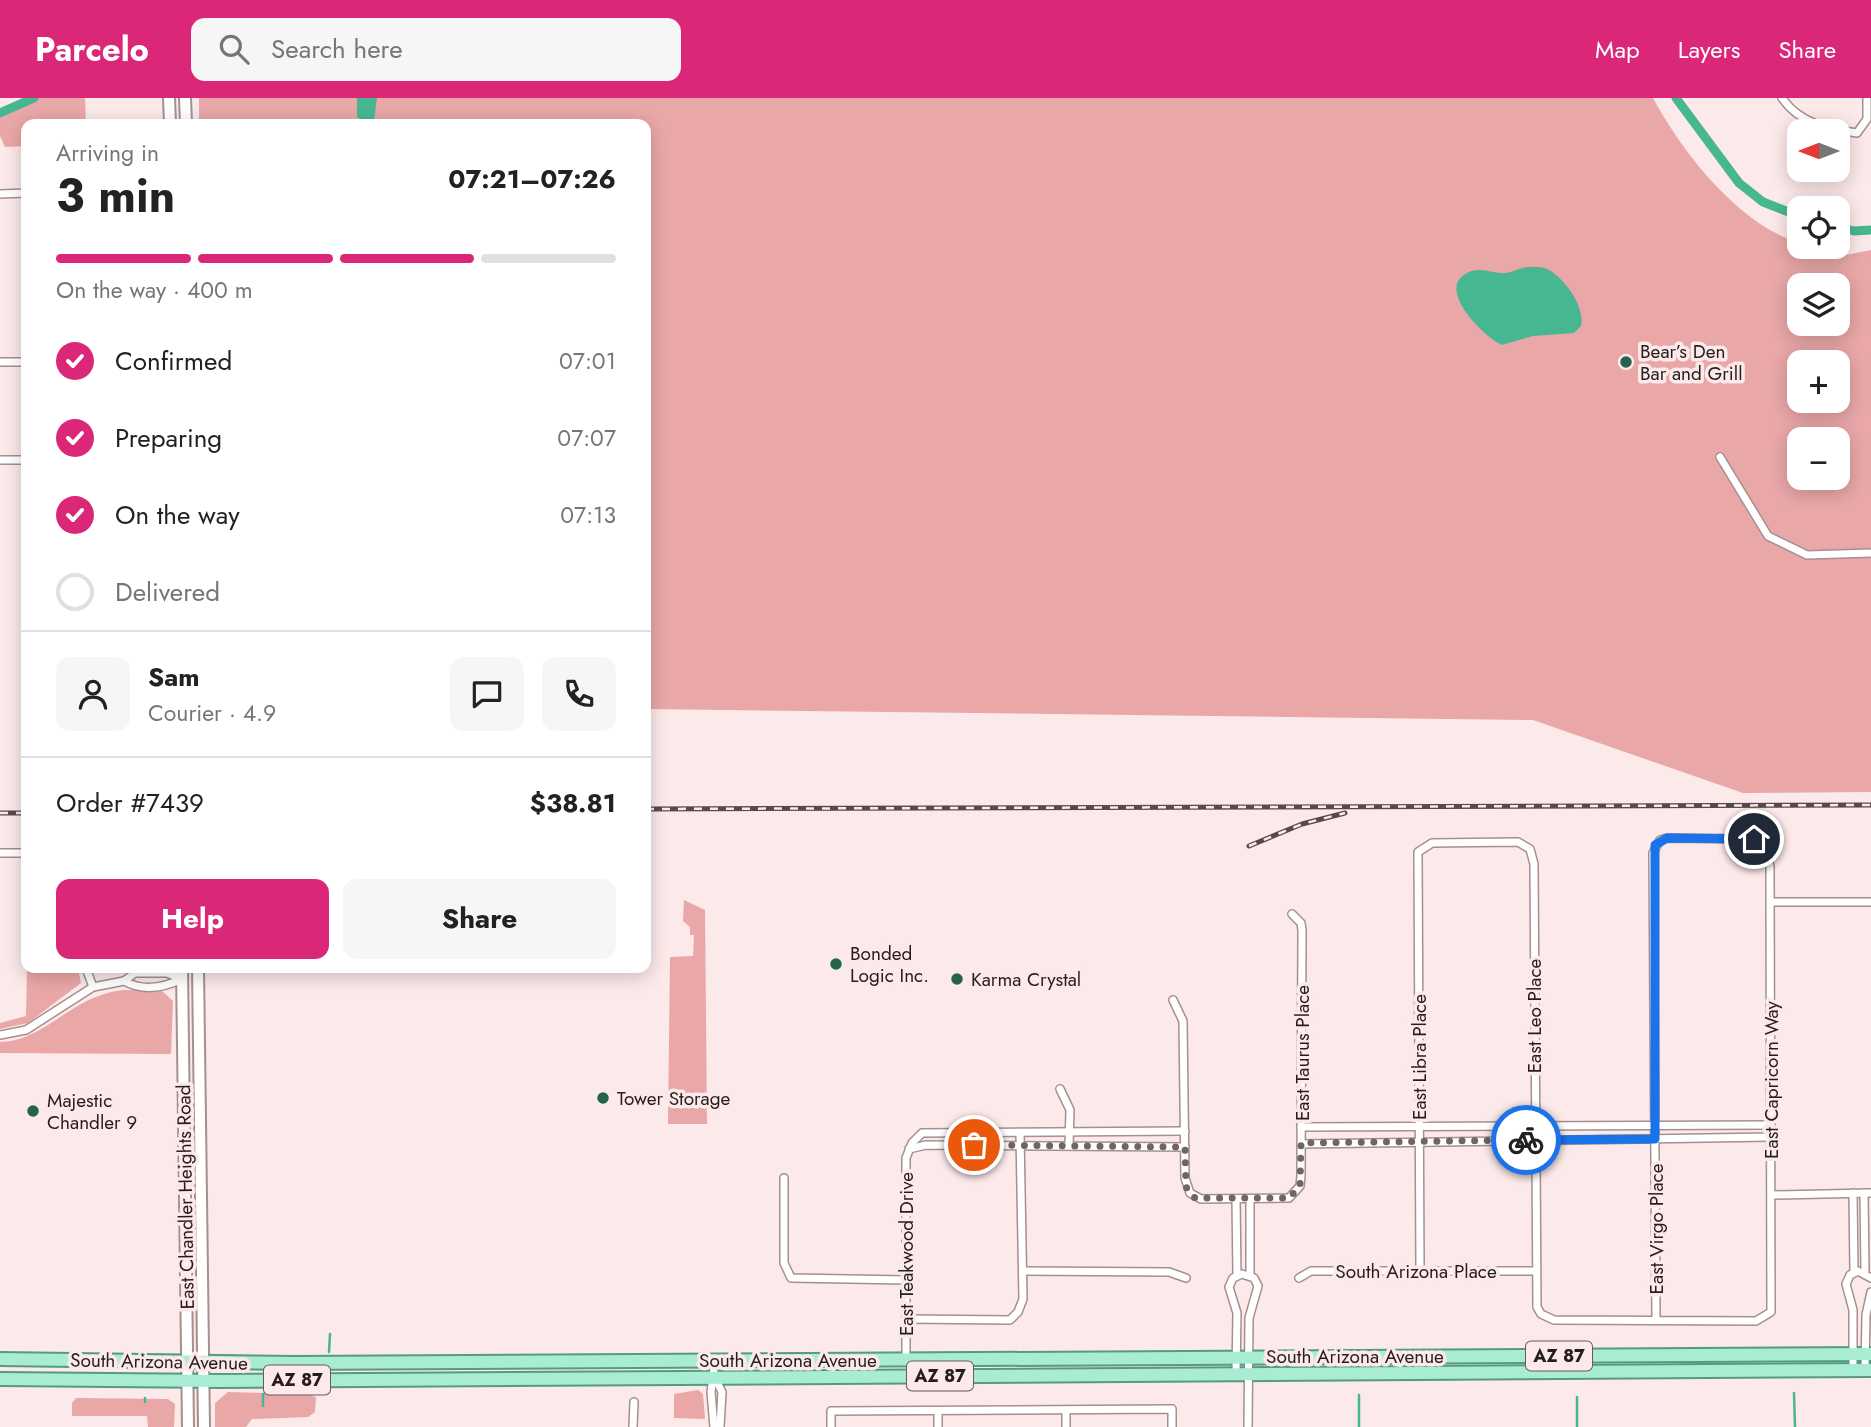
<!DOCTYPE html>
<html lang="en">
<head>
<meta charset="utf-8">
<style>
	:root { --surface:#fff; --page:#f6f6f6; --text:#222; --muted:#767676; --line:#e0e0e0; --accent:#db2777 }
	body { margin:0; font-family:Jost,sans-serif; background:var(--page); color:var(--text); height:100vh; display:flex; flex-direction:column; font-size:26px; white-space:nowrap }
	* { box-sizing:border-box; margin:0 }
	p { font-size:23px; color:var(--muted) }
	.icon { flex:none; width:38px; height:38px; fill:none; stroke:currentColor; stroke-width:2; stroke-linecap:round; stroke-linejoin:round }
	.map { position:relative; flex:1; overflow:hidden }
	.panel { position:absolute; left:21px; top:21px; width:630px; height:854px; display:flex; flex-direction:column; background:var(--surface); border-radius:14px; box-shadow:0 4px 18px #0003 }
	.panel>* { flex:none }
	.needle { width:46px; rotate:270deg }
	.controls { position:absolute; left:1787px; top:21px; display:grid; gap:14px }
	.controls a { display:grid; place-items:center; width:63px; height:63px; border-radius:14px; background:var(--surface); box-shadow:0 4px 18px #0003; font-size:35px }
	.pin { position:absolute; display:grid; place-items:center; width:60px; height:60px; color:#fff; margin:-30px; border:4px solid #fff; border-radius:50%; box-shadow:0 2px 7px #0007 }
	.courier { position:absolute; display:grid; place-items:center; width:70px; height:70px; margin:-35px; border:5px solid #1a73e8; border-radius:50%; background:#fff; color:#222; box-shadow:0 2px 9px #0007 }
	.head em { font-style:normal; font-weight:700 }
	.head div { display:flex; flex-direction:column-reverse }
	.head { display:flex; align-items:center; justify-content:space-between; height:119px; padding:0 35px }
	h1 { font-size:46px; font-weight:700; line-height:52px }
	.bar { display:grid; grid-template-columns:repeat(4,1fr); gap:10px 7px; align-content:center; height:84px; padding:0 35px }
	.bar i { height:9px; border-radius:5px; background:var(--line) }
	.bar .current { background:var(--accent) }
	.bar p { grid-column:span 4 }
	.line { display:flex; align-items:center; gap:18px; padding:0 35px; border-top:2px solid var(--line) }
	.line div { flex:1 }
	.round { display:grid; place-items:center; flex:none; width:74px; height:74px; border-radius:14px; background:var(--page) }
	ol { padding:0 35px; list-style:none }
	li { display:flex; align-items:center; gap:21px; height:77px }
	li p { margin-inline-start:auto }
	li .icon { padding:7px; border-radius:50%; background:var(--accent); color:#fff; stroke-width:4 }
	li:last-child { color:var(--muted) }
	li i { width:38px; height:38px; border:4px solid var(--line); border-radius:50% }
	.primary-button { display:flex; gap:14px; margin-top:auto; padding:14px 35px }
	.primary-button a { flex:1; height:80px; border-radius:14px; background:var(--accent); color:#fff; font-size:28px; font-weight:700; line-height:80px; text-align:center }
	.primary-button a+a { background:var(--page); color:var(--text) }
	header { display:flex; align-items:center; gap:42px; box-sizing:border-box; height:98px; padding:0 35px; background:var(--accent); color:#fff }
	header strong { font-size:33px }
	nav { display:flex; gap:38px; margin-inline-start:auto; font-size:24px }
	.search { width:490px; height:63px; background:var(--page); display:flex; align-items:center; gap:18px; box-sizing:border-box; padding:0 24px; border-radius:14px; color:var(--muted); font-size:26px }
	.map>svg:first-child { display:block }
	.green { fill:#e9a7a8; fill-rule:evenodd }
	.water { fill:#47b791 }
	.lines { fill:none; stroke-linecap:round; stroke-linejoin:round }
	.stream { stroke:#47b791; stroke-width:2.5 }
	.canal { stroke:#47b791; stroke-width:9 }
	.minor-casing { stroke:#a58f8f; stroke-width:10 }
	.secondary-casing { stroke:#a58f8f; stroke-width:14 }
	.primary-casing { stroke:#559b80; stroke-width:16 }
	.minor { stroke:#fff; stroke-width:7 }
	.secondary { stroke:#fff; stroke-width:10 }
	.primary { stroke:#a8ecd3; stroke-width:12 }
	.rail-casing { stroke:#564b4c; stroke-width:5 }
	.rail { stroke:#fce9e9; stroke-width:2.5; stroke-dasharray:8; stroke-linecap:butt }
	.done { stroke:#716465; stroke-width:7; stroke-dasharray:0 12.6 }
	.route { stroke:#1a73e8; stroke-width:9 }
	.poi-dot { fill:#26634d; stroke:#fce9e9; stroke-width:2.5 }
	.labels { text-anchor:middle; stroke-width:7; stroke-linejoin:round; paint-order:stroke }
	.shield { fill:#fce9e9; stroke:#665a5b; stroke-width:2 }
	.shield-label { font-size:18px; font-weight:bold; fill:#261d1e }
	.poi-label { font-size:19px; fill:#261d1e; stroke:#fce9e9; text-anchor:start }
	.street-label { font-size:19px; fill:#261d1e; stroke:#fce9e9 }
</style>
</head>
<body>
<header>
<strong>Parcelo</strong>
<div class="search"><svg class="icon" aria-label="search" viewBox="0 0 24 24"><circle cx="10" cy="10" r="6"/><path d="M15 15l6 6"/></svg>Search here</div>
<nav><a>Map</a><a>Layers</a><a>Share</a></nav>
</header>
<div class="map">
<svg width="1871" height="1329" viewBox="0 0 1871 1329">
	<rect width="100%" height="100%" fill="#fce9e9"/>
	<g class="green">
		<polygon points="37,0 85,0 86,25 26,26 26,48 5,49 0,38 0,17"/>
		<path d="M199,0H1653C1682,54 1738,126 1799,145V149H1810L1841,158L1871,152V694L1743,695L1533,622L646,611V26H199ZM1799,187H1838V226H1799ZM1799,264H1838V303H1799ZM1799,341H1838V380H1799Z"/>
		<polygon points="684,802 705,812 707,1026 668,1026 670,859 693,858 694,837 690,837 690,829 683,823"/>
		<polygon points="27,871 78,871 81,885 28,925 0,931 0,925 26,918"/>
		<path d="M123,892H161L173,903L171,956L0,955V944C46,943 70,898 123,892Z"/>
		<polygon points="698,1292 703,1296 705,1321 674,1320 674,1296"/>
		<polygon points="228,1294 306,1296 316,1299 315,1314 308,1319 252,1321 246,1329 215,1329 215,1305"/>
		<polygon points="76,1300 168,1301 175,1306 174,1329 148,1329 147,1318 72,1318 72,1305"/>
	</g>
	<g class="water">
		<polygon points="357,0 377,0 374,23 365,24 357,19"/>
		<path d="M1527,169C1535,169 1542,168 1549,172C1566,182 1585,209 1581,228L1574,235L1533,238L1502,247C1484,239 1435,191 1467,175C1478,169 1489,174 1500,175C1509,176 1518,170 1527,169Z"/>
	</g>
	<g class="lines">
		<g class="stream">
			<polyline points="329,1254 330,1236"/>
			<polyline points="1794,1295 1795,1329"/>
			<polyline points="1359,1297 1359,1329"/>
			<polyline points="1577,1299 1577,1329"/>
			<polyline points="145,1300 145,1304"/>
			<polyline points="263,1308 263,1296"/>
		</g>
		<g class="canal">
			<polyline points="1676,0 1739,85 1763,104 1799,118"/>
			<polyline points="0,15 34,0"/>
			<polyline points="1838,129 1854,133 1871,132"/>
		</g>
		<g class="minor-casing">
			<g id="minor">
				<path d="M1782,0C1800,26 1828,31 1857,35L1867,21V0"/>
				<polyline points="0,96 26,95"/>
				<polyline points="0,264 26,264"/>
				<polyline points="1720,359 1768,438 1807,457 1871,455"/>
				<polyline points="0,362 26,362"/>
				<polyline points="0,755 26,755"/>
				<polyline points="1771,804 1871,804"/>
				<polyline points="86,870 93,889"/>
				<path d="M124,883C142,893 163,890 182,881"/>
				<polyline points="1173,902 1183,923 1185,1080 1190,1095 1201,1101 1289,1100 1300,1088 1301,1078 1302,832 1301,825 1292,816"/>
				<polyline points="0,937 26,932 93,889 124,883 135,875 167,875 182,881"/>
				<polyline points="1060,991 1070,1012 1069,1048"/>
				<polyline points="1301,1029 1771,1027"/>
				<polyline points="1301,1046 1771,1039"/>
				<polyline points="909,1051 926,1047 1185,1049"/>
				<polyline points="784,1080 784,1165 791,1180 907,1182"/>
				<polyline points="1853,1095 1854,1174"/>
				<polyline points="1864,1095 1865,1173"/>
				<polyline points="1772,1097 1871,1095"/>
				<polyline points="1236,1101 1237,1177"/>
				<polyline points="1250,1101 1250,1178"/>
				<polyline points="1023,1173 1169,1174 1186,1180"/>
				<polyline points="1420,1173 1418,754 1432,745 1518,744 1530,751 1534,766 1537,1209 1541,1216 1554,1222 1756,1223 1771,1214 1770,769 1765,747 1754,741 1667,740 1660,742 1653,755 1656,1222"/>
				<polyline points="1299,1180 1311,1173 1535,1173"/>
				<polyline points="907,1221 1010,1222 1018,1214 1023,1201 1020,1036"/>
				<polyline points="906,1261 906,1060 912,1045 922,1035 1185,1033"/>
				<polyline points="1853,1272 1853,1212 1846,1186 1850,1177 1858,1173 1871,1180"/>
				<polyline points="1865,1272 1866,1217 1871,1194"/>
				<polyline points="1236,1276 1237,1215 1229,1189 1233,1180 1242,1176 1254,1180 1258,1188 1249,1220 1248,1329"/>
				<polyline points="715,1280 722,1294 720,1329"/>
				<polyline points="1066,1313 1066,1329"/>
				<polyline points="938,1314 938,1329"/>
				<polyline points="633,1329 634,1304"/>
				<polyline points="714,1329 711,1294 715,1262"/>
				<polyline points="831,1329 831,1313 1172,1311 1172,1329"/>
			</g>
		</g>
		<g class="secondary-casing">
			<g id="secondary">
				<polyline points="169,0 170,26"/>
				<polyline points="185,0 186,26"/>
				<polyline points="182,870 188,1329"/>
				<polyline points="198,870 204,1329"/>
			</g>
		</g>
		<g class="primary-casing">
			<g id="primary">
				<polyline points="0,1261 294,1265 1871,1256"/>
				<polyline points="0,1281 220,1283 1871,1272"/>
			</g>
		</g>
		<use href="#minor" class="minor"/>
		<use href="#secondary" class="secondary"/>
		<use href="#primary" class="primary"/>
		<g class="rail-casing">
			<g id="rail">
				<polyline points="646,711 1871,707"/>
				<polyline points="0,715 26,715"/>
				<polyline points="1249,748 1302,726 1345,715"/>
			</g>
		</g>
		<use href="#rail" class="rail"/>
	</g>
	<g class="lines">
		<polyline class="done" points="974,1047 1185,1049 1186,1089 1195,1100 1289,1100 1300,1088 1301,1045 1526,1042"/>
		<polyline class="route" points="1526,1042 1655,1041 1655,747 1667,740 1754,741"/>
	</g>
	<g class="poi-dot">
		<circle cx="1626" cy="264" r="7"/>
		<circle cx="836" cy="866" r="7"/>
		<circle cx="957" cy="881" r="7"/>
		<circle cx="603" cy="1000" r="7"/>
		<circle cx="33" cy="1013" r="7"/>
	</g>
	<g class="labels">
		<g class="shield">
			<rect x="1526" y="1243.5" width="66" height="29" rx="5"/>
			<rect x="907" y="1263.5" width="66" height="29" rx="5"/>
			<rect x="264" y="1267.5" width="66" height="29" rx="5"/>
		</g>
		<g class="shield-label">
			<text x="1559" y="1264">AZ 87</text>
			<text x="940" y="1284">AZ 87</text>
			<text x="297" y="1288">AZ 87</text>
		</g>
		<g class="poi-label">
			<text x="1640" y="260">Bear’s Den<tspan x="1640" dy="22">Bar and Grill</tspan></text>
			<text x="850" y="862">Bonded<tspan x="850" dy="22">Logic Inc.</tspan></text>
			<text x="971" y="888">Karma Crystal</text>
			<text x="617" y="1007">Tower Storage</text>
			<text x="47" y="1009">Majestic<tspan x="47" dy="22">Chandler 9</tspan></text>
		</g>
		<g class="street-label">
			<text transform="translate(1534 918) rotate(-90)" y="7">East Leo Place</text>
			<text transform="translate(1302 955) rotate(-90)" y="7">East Taurus Place</text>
			<text transform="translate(1419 959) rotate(-90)" y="7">East Libra Place</text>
			<text transform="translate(1771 982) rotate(-90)" y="7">East Capricorn Way</text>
			<text transform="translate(185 1099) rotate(-91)" y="7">East Chandler Heights Road</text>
			<text transform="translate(1656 1131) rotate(-90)" y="7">East Virgo Place</text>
			<text transform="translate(906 1156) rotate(-90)" y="7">East Teakwood Drive</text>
			<text x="1416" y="1180">South Arizona Place</text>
			<text x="1355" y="1265">South Arizona Avenue</text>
			<text x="788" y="1269">South Arizona Avenue</text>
			<text transform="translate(159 1263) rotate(1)" y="7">South Arizona Avenue</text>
		</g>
	</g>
</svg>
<div class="controls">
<a><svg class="needle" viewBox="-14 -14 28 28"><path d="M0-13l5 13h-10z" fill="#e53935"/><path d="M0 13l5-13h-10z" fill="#767676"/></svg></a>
<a><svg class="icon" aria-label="locate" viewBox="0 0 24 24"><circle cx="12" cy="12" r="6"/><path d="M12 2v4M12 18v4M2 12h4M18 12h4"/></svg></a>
<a><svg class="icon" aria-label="layers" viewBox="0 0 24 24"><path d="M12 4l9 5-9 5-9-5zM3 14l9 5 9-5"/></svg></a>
<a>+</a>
<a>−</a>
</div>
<div class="pin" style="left:974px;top:1047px;background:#ea580c"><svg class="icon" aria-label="bag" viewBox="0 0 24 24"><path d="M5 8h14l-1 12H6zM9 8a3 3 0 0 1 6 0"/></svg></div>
<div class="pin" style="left:1754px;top:741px;background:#1f2937"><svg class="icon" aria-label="home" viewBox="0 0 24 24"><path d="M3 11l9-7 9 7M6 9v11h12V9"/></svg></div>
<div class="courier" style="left:1526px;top:1042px"><svg class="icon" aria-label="bike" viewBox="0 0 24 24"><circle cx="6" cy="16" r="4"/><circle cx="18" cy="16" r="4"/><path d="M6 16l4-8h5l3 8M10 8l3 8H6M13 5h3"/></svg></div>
<section class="panel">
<div class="head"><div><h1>3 min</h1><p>Arriving in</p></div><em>07:21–07:26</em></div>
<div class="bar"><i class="current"></i><i class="current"></i><i class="current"></i><i></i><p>On the way · 400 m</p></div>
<ol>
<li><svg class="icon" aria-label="check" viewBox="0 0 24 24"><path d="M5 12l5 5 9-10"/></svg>Confirmed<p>07:01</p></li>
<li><svg class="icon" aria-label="check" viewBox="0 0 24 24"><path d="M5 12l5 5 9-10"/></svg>Preparing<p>07:07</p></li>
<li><svg class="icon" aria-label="check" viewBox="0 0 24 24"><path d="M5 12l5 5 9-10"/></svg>On the way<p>07:13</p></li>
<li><i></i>Delivered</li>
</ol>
<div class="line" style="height:126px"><a class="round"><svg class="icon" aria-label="person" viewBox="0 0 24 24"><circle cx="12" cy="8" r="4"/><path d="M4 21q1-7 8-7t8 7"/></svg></a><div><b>Sam</b><p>Courier · 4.9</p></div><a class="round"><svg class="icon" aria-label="chat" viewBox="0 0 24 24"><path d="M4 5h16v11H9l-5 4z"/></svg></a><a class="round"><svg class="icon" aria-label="phone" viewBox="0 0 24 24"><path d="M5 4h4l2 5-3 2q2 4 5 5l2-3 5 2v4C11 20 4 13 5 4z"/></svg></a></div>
<div class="line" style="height:91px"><div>Order #7439</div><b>$38.81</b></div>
<div class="primary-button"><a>Help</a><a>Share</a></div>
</section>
</div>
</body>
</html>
